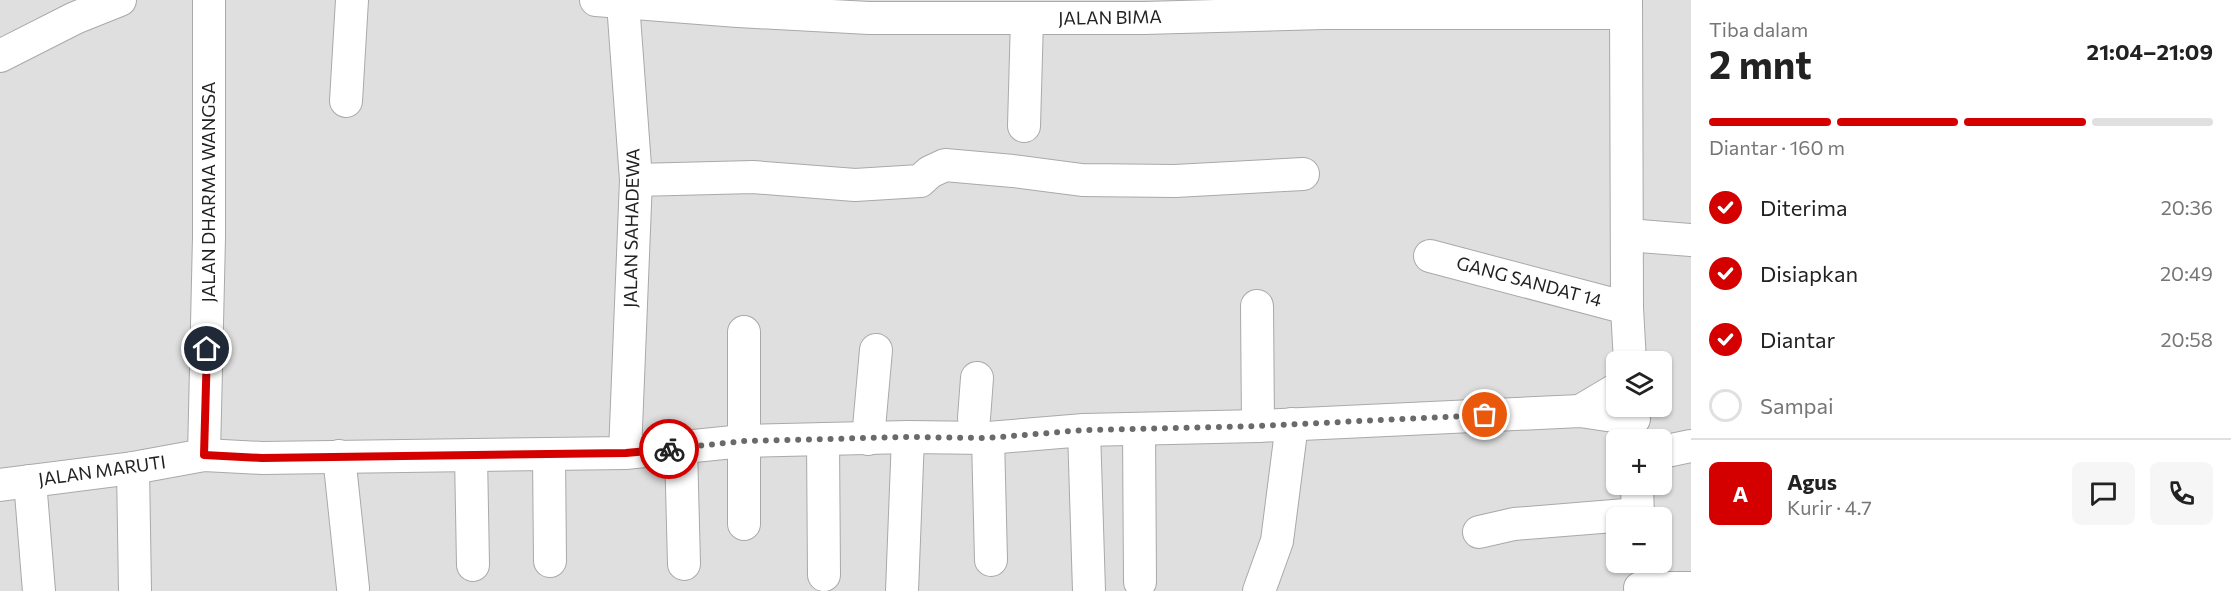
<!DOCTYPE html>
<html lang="id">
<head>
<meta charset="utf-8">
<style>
	:root { --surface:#fff; --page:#f6f6f6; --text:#222; --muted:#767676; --line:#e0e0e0; --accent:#d40000 }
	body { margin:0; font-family:Commissioner,sans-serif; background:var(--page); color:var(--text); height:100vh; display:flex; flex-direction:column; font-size:22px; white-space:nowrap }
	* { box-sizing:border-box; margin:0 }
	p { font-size:20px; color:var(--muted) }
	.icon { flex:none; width:33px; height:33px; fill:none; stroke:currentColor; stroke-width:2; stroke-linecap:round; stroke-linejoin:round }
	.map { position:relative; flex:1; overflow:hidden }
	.sheet { display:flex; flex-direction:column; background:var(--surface); width:540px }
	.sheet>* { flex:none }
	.controls { position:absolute; left:1606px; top:351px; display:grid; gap:12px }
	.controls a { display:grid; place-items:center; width:66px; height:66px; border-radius:9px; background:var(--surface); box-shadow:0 2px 4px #0004; font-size:30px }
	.pin { position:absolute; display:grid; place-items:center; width:51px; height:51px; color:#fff; margin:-26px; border:3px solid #fff; border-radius:50%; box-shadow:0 2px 6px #0007 }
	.courier { position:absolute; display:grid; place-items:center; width:60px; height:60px; margin:-30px; border:4px solid #d40000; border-radius:50%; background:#fff; color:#222; box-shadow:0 2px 8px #0007 }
	.overview em { font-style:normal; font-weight:700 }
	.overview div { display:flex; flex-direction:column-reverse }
	.overview { display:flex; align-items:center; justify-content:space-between; height:102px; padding:0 18px }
	h1 { font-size:39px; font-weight:700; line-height:45px }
	.bar { display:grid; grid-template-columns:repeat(4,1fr); gap:9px 6px; align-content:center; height:72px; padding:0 18px }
	.bar i { height:8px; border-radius:4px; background:var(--line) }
	.bar .active { background:var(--accent) }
	.bar p { grid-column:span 4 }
	.line { display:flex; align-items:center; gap:15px; padding:0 18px; border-top:2px solid var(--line) }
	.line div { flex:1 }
	.round { display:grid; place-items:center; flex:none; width:63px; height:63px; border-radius:9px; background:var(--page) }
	ol { padding:0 18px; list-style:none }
	li { display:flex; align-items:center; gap:18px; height:66px }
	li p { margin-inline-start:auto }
	li .icon { padding:6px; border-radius:50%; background:var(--accent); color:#fff; stroke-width:4 }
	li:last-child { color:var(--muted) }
	li i { width:33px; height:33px; border:3px solid var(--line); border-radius:50% }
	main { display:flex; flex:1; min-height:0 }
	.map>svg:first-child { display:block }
	.residential { fill:#e0dfdf; fill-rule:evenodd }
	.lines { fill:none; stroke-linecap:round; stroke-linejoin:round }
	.minor-casing { stroke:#a9a9a9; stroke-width:34 }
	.minor { stroke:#fff; stroke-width:32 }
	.done { stroke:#6b6a68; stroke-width:6; stroke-dasharray:0 10.8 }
	.route { stroke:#d40000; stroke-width:8 }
	.labels { text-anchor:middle; stroke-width:4.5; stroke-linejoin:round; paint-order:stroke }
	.street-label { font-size:18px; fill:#222; stroke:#fff }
</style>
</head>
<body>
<main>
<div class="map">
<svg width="1691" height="591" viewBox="0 0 1691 591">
	<rect width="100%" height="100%" fill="#f2efe9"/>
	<path class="residential" d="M0,0H1691V591H0ZM1617,362H1662V406H1617ZM1617,440H1662V484H1617ZM1617,518H1662V562H1617Z"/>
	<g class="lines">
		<g class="minor-casing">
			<g id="minor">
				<polyline points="596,0 738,11 869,18 1144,18 1324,13 1625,13"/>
				<polyline points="1626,0 1627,308 1630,362"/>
				<polyline points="623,3 636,180 625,453"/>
				<polyline points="0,56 75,18 120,0"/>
				<polyline points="346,101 352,0"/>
				<polyline points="1024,126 1027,19"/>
				<polyline points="636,180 753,177 855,185 920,181 930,172 945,165 1013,171 1082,180 1175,181 1303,174"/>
				<polyline points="1627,235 1691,240"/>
				<polyline points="1430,256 1627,308"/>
				<polyline points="1257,306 1258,426"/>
				<polyline points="1580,411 1617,389"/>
				<polyline points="974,418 977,378"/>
				<polyline points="1139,429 1140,582"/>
				<polyline points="1084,430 1089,591"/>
				<polyline points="988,438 991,560"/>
				<polyline points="823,439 824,575"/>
				<polyline points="868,439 876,350"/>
				<polyline points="681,448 684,564"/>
				<polyline points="1662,452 1691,446"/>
				<polyline points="549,454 550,561"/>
				<polyline points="204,455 209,237 209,0"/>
				<polyline points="471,455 473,565"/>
				<polyline points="339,456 353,588"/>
				<polyline points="133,468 135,591"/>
				<polyline points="30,481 39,591"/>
				<polyline points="1637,484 1638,518"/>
				<polyline points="0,485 133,468 204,455 262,458 625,453 743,441 908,437 988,438 1084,430 1258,426 1580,411 1634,419"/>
				<polyline points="744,524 744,332"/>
				<polyline points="1479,532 1514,524 1638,514"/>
				<polyline points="1640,588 1691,588"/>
				<polyline points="902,591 908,437"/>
				<polyline points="1259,591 1277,541 1292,424"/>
			</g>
		</g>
		<use href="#minor" class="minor"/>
	</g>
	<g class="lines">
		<polyline class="done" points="669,449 744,441 908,437 988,438 1084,430 1258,426 1485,415"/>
		<polyline class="route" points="207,349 204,455 262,458 626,453 669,449"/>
	</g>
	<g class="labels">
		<g class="street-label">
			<text transform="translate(1110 18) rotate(-1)" y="6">JALAN BIMA</text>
			<text transform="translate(209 192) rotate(-90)" y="6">JALAN DHARMA WANGSA</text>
			<text transform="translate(632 228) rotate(-89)" y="6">JALAN SAHADEWA</text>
			<text transform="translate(1529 282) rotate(15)" y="6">GANG SANDAT 14</text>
			<text transform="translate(102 471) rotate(-8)" y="6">JALAN MARUTI</text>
		</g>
	</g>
</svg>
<div class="controls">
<a><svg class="icon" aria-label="layers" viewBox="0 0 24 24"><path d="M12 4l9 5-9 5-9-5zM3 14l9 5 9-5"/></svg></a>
<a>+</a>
<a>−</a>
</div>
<div class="pin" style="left:1485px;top:415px;background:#ea580c"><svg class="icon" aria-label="bag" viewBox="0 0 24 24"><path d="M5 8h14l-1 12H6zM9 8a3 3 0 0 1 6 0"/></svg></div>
<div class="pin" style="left:207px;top:349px;background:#1f2937"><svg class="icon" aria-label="home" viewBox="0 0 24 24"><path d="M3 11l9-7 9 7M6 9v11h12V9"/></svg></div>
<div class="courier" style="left:669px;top:449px"><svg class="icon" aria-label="bike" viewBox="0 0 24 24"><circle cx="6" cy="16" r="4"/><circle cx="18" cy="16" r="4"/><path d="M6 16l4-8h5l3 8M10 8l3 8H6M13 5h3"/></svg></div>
</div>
<section class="sheet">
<div class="overview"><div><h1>2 mnt</h1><p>Tiba dalam</p></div><em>21:04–21:09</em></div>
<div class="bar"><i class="active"></i><i class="active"></i><i class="active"></i><i></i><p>Diantar · 160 m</p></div>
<ol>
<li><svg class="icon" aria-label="check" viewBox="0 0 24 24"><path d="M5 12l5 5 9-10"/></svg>Diterima<p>20:36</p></li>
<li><svg class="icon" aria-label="check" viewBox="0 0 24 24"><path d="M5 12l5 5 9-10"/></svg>Disiapkan<p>20:49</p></li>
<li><svg class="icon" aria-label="check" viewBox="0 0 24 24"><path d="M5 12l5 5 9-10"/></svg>Diantar<p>20:58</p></li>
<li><i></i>Sampai</li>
</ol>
<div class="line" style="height:108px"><b class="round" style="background:var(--accent);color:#fff">A</b><div><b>Agus</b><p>Kurir · 4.7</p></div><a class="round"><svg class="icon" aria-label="chat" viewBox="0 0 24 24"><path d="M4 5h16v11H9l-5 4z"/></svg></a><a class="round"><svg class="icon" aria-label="phone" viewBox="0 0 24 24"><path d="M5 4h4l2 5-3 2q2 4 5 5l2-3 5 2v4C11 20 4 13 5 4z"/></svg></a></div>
</section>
</main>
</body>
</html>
